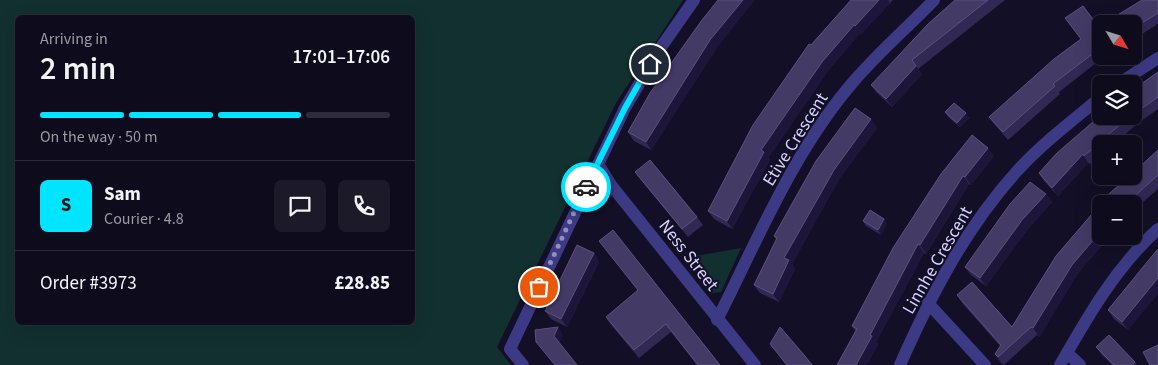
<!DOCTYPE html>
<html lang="en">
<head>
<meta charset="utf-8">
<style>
	:root { --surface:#0e0b1c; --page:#1c1929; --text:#f1f3f6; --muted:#9b9ba3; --line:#2e2b3b; --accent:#00e5ff }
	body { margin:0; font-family:"Source Sans 3",sans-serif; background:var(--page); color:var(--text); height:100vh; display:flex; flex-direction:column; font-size:19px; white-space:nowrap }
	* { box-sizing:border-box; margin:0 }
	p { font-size:16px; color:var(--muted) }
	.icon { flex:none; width:28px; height:28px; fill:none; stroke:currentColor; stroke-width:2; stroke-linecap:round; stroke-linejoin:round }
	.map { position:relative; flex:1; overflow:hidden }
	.drawer { position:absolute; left:15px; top:15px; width:400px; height:310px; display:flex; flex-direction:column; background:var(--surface); border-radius:8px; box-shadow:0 5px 20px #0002,0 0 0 1px var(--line) }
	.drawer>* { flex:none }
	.needle { width:32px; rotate:128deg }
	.controls { position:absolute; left:1092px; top:15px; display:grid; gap:10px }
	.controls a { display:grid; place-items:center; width:50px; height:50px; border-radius:8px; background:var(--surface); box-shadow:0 5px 20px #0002,0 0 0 1px var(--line); font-size:25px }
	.pin { position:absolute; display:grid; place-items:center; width:42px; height:42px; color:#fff; margin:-21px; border:2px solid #fff; border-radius:50%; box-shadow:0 1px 5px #0007 }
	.courier { position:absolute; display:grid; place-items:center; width:50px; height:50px; margin:-25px; border:4px solid #00e5ff; border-radius:50%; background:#fff; color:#222; box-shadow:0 1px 6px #0007 }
	.head em { font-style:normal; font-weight:600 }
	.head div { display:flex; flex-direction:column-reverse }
	.head { display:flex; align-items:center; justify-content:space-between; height:85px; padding:0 25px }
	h1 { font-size:32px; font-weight:600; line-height:38px }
	.bar { display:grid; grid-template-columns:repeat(4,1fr); gap:8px 5px; align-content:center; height:60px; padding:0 25px }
	.bar i { height:6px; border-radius:4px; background:var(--line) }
	.bar .on { background:var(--accent) }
	.bar p { grid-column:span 4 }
	.line { display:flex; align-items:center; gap:12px; padding:0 25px; border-top:1px solid var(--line) }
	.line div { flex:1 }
	.round { display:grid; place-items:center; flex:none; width:52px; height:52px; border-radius:8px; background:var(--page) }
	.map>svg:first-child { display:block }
	.green { fill:#12302f; fill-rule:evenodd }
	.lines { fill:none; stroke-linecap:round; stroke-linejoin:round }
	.street { stroke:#3d3a85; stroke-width:12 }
	.wall { fill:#312854 }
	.shaded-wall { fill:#1d163a }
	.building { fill:#433a66; stroke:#5a527e }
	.done { stroke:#948fb3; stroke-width:5; stroke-dasharray:0 9 }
	.route { stroke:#00e5ff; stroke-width:6 }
	.labels { text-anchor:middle; stroke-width:4; stroke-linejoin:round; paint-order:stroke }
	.street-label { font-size:18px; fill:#d9d4ff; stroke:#130f26 }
</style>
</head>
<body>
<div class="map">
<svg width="1158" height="365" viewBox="0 0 1158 365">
	<rect width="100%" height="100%" fill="#130f26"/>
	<g class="green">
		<path d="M0,0H683L616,103L497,347L511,365H0ZM18,18H412V322H18Z"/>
		<polygon points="741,248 721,292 713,293 684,258"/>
	</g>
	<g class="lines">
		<g class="street">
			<polyline points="1118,84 1158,58"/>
			<polyline points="598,164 611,185 755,365"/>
			<polyline points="928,303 985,365"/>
			<path d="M717,320C758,239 794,150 854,81C879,52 908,27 934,0"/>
			<polyline points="1067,353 1080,365"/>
			<polyline points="523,365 510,349 625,108 659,50 694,0"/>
			<path d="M900,365C931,295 966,227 1018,170C1043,143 1073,120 1101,97"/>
			<path d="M1060,365C1088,316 1116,267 1158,229"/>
		</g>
	</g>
	<g class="wall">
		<polygon points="851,0 893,0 861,34 860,33 828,71 768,158 770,160 732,229 714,219 708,211 811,45"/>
		<polygon points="955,0 1005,0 918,69 922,74 892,107 877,93 871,85"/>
		<polygon points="1158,0 1158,24 1134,39 1134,24"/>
		<polygon points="1101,25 1101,56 1107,56 1100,60 1059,92 1060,94 1008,140 995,125 989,117"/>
		<polygon points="716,49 651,150 634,141 628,132"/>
		<polygon points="1158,72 1158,109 1137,124 1114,144 1101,144 1101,154 1090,164 1088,163 1058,196 1044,181 1039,173 1101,116 1134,116 1134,89"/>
		<polygon points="945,112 966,113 969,118 960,127 948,117"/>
		<polygon points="877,128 839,179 792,264 795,269 779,302 760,293 754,285 776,240 774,236"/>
		<polygon points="972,135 994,156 971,185 969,184 926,254 924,253 876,342 878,344 867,365 837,365 855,331 852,326"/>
		<polygon points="1158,150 1158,189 1134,210 1134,204 1101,204 1101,236 1110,236 1078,273 1039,337 1037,335 1004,365 1001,363 995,354 1000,346 962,303 957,295 972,282 1012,327 1056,256 1110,193 1129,176 1134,176 1134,172"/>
		<polygon points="635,172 697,217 703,225 688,237 641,180"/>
		<polygon points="1046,194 1052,202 1028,229 986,286 971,275 965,267"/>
		<polygon points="884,219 887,224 881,235 866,226 863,221"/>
		<polygon points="599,241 720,365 697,365 671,332 639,358 611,325 606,317 638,290"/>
		<polygon points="1158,250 1128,330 1114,319 1108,310"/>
		<polygon points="594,253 599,262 567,327 551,319 545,311"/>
		<polygon points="770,344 812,365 786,365"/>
		<polygon points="1096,347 1135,362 1137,365 1112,365 1102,355"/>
	</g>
	<g class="shaded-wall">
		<polygon points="743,0 755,0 716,49 651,150 646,142 710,40"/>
		<polygon points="879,0 888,0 890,3 861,34 855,26"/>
		<polygon points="854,25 860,33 828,71 768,158 770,160 732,229 727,221 761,150 822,62"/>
		<polygon points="916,66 922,74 892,107 886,99"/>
		<polygon points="966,113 969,118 960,127 957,123"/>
		<polygon points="871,119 877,128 839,179 792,264 795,269 779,302 773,294 784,258 834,170"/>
		<polygon points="988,148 994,156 971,185 965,177"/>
		<polygon points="1083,154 1088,163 1058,196 1052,188"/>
		<polygon points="963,176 969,184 926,254 920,245"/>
		<polygon points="1046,194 1052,202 1028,229 986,286 980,278 1022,220"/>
		<polygon points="884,219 887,224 881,235 878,230"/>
		<polygon points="1101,231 1101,236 1110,236 1078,273 1039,337 1033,328 1072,265"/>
		<polygon points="918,244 924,253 876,342 878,344 867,365 856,365 870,335"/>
		<polygon points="594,253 599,262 567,327 561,319"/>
		<polygon points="1158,278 1158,294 1128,330 1122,322"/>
		<polygon points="558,327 563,335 559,344 554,336"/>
	</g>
	<g class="building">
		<polygon points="718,0 743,0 710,40 646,142 628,132 650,93 702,20"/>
		<polygon points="851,0 879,0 855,26 854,25 822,62 761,150 764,152 727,221 708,211 753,125 809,44 811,45"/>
		<polygon points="955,0 988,0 912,60 916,66 886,99 871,85 928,24"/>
		<polygon points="1142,0 1158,0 1158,13 1134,28 1134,24 1103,24"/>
		<polygon points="1083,6 1099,27 1101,25 1101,48 1095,52 1053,84 1055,86 1003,132 989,117 1054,59 1081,39 1065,18"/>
		<polygon points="1158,72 1158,97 1134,114 1134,89"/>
		<polygon points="954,103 966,113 957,123 945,112"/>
		<polygon points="855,108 871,119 834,170 784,258 789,260 773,294 754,285 777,238 774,236 816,161"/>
		<polygon points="1101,115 1101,116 1130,116 1084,156 1083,154 1052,188 1039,173 1057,153"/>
		<polygon points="972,135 988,148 965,177 963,176 920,245 918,244 870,335 872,336 856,365 837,365 857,329 852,326 893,248 941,174"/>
		<polygon points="1158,150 1158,175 1126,204 1101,204 1101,231 1072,265 1033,328 1031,327 998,357 995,354 1001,345 957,295 972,282 1012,327 1056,256 1110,193 1129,176 1134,176 1134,172"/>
		<polygon points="650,160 697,217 682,229 635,172"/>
		<polygon points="1030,182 1046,194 1022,220 980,278 965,267 1010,204"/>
		<polygon points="870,210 884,219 878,230 863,221"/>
		<polygon points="613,230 720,365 698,365 666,324 634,350 606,317 638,290 599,241"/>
		<polygon points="577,245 594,253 561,319 545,311"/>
		<polygon points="1157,250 1158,250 1158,278 1122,322 1108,310"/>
		<polygon points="558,327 554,336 577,365 555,365 536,342 535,330"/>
		<polygon points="780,327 805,356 812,365 787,365 770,344"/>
		<polygon points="1109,335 1135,362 1131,365 1114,365 1096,347"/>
		<polygon points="1158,345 1158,365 1150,365 1143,352"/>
	</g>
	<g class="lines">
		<polyline class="done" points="539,287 586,187"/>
		<polyline class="route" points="586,187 625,108 650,64"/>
	</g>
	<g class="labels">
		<g class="street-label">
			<text transform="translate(795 139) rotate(-58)" y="6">Etive Crescent</text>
			<text transform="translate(689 255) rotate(52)" y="6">Ness Street</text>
			<text transform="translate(937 260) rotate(-60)" y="6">Linnhe Crescent</text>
		</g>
	</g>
</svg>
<div class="controls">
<a><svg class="needle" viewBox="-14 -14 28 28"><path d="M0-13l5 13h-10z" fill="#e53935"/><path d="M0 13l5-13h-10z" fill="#9b9ba3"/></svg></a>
<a><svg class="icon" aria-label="layers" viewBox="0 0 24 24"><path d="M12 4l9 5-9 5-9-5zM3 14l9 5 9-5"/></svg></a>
<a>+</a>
<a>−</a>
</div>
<div class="pin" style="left:539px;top:287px;background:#ea580c"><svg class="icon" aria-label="bag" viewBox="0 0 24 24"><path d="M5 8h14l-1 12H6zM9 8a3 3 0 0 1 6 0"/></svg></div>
<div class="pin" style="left:650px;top:64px;background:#1f2937"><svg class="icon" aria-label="home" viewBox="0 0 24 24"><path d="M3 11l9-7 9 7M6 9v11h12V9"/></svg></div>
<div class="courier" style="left:586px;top:187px"><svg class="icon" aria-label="car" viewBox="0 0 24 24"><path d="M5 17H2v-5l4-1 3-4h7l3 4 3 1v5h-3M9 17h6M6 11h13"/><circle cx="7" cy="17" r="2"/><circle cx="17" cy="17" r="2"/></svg></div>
<section class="drawer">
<div class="head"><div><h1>2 min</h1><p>Arriving in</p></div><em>17:01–17:06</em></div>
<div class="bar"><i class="on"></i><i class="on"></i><i class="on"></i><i></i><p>On the way · 50 m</p></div>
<div class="line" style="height:90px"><b class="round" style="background:var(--accent);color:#111">S</b><div><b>Sam</b><p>Courier · 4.8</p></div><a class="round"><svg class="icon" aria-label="chat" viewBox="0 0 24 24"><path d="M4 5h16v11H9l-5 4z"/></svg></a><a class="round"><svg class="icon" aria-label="phone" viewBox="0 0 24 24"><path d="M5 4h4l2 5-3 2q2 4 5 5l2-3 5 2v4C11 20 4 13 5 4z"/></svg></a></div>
<div class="line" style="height:65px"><div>Order #3973</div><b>£28.85</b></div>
</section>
</div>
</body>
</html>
